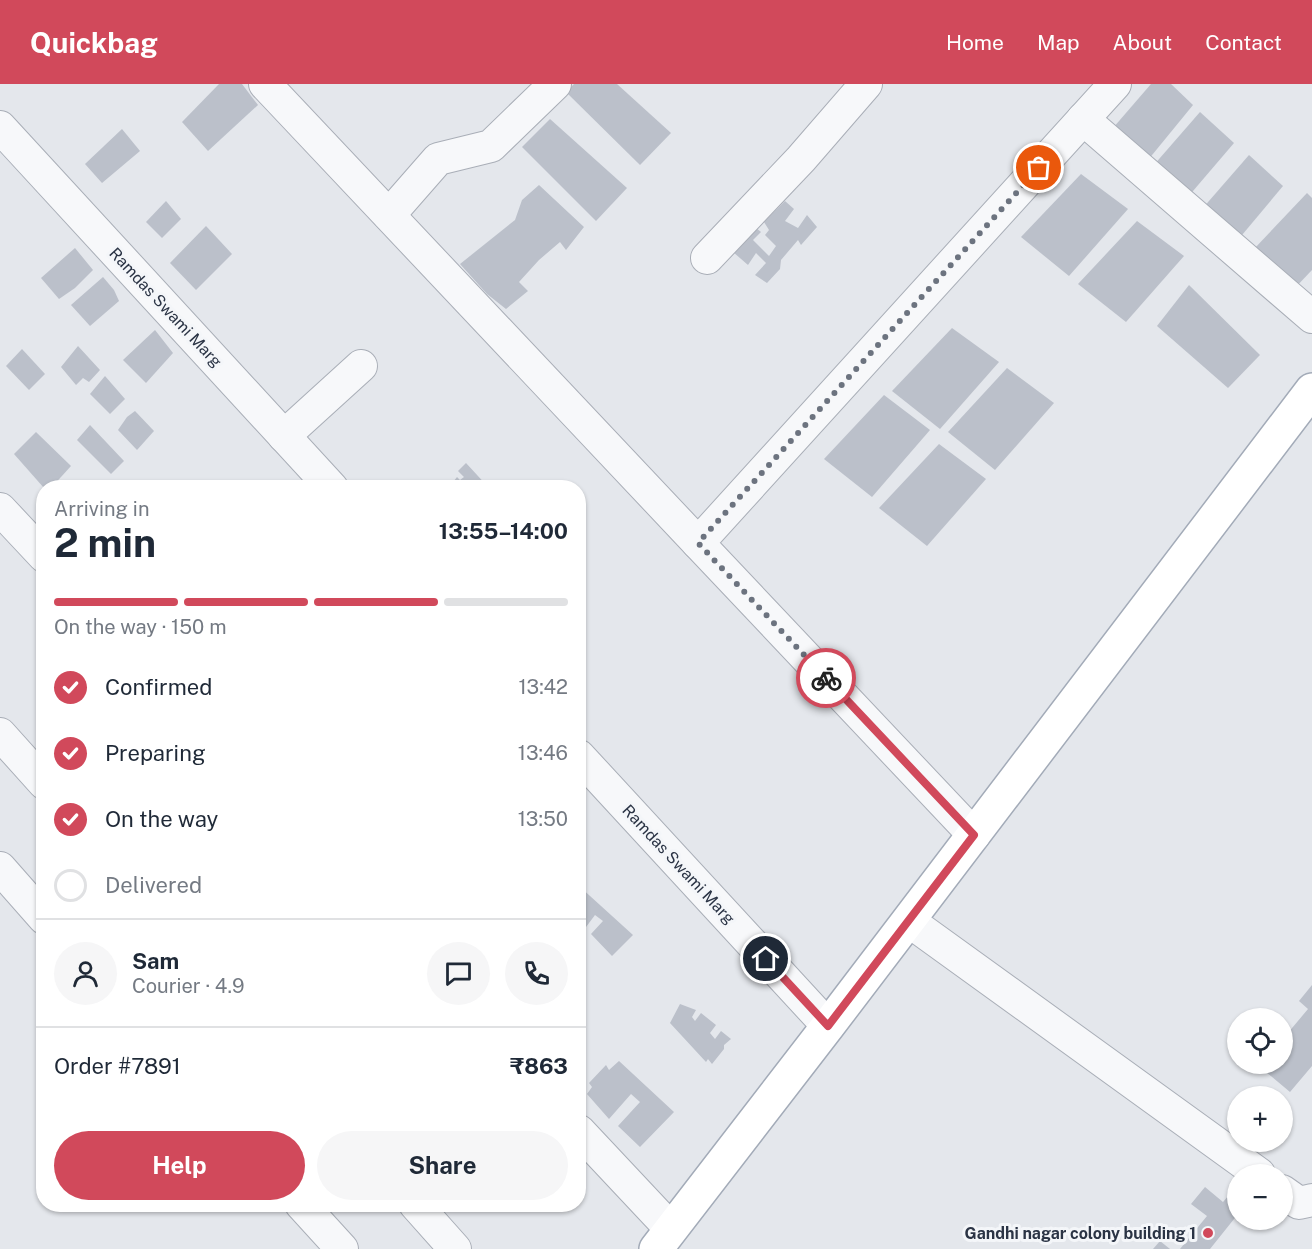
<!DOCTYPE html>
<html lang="en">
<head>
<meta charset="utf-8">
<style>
	:root { --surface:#fff; --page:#f6f6f7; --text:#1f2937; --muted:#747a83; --line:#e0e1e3; --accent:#d1495b }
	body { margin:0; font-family:"Public Sans",sans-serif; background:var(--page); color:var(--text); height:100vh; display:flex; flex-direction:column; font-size:22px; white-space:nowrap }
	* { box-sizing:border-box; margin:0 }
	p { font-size:20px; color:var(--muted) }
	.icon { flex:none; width:33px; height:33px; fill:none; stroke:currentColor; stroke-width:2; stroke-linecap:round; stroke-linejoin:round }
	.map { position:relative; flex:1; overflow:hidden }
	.panel { position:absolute; left:36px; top:396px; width:550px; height:732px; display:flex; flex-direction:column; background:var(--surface); border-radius:24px; box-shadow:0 2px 4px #0004 }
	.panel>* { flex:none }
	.tools { position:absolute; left:1227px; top:924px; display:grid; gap:12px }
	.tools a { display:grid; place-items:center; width:66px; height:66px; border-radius:50%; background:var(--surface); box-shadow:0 2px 4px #0004; font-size:30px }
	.pin { position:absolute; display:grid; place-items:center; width:51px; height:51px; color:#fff; margin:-26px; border:3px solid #fff; border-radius:50%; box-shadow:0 2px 6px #0007 }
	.courier { position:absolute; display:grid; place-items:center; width:60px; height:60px; margin:-30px; border:4px solid #d1495b; border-radius:50%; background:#fff; color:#222; box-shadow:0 2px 8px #0007 }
	.headline em { font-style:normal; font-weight:700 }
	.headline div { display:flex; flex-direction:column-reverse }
	.headline { display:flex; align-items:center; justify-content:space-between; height:102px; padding:0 18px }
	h1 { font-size:39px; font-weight:700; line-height:45px }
	.bar { display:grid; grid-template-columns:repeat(4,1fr); gap:9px 6px; align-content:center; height:72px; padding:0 18px }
	.bar i { height:8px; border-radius:4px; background:var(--line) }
	.bar .on { background:var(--accent) }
	.bar p { grid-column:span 4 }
	.line { display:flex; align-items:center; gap:15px; padding:0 18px; border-top:2px solid var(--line) }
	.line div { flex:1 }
	.round { display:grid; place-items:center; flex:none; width:63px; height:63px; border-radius:32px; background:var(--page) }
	ol { padding:0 18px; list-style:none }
	li { display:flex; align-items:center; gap:18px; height:66px }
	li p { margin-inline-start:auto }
	li .icon { padding:6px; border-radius:50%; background:var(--accent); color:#fff; stroke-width:4 }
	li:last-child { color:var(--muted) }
	li i { width:33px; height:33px; border:3px solid var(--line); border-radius:50% }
	.button { display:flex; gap:12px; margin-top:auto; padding:12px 18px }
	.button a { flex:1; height:69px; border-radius:36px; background:var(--accent); color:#fff; font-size:24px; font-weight:700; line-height:69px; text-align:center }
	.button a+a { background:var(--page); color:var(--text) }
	header { display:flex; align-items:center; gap:36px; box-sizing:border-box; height:84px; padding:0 30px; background:var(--accent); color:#fff }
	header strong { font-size:28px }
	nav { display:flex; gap:33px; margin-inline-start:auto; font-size:21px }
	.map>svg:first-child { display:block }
	.building { fill:#bbc0ca }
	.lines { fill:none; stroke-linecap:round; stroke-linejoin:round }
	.minor-casing { stroke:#a9aeb7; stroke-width:34 }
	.major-casing { stroke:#a3abb8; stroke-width:36 }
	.minor { stroke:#f7f8fa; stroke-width:32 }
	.major { stroke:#fff; stroke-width:33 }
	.done { stroke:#6c737f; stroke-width:6; stroke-dasharray:0 10.8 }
	.route { stroke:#d1495b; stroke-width:8 }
	.poi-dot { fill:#d1495b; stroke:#f4f6f9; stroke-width:2 }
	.labels { text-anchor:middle; stroke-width:6; stroke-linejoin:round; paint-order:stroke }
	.street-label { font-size:16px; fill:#2b3445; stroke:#f4f6f9 }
	.poi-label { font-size:16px; font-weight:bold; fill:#2b3445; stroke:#f4f6f9; text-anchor:end }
</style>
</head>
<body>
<header>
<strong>Quickbag</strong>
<nav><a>Home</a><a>Map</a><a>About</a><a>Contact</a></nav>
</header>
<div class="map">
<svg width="1312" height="1165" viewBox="0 0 1312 1165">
	<rect width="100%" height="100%" fill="#e4e7ec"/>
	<g class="building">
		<polygon points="219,0 242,0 258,21 208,67 182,38"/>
		<polygon points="574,0 617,0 671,49 640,81 566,8"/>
		<polygon points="1151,0 1171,0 1193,21 1148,76 1113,44"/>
		<polygon points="1200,28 1234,59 1187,114 1153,82"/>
		<polygon points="550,35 627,104 596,137 522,63"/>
		<polygon points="122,45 140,67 102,99 85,80"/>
		<polygon points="1249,71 1283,102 1237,157 1202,125"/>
		<polygon points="1081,90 1128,125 1069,192 1021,153"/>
		<polygon points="539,101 584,143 566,166 560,158 539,176 519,198 528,207 506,225 487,210 460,180 515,136 522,116"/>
		<polygon points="1307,109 1312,114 1312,186 1293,206 1254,165"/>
		<polygon points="166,117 181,135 162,154 146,138"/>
		<polygon points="785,117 794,125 785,137 798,144 807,131 817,143 801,161 798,156 781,176 780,185 767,199 755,191 766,179 756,169 748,181 733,168 756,144 761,148 753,156 769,172 776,162 765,151 769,146 764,138"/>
		<polygon points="1137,137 1184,172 1126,238 1078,200"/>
		<polygon points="206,142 232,170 196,206 170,179"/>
		<polygon points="75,164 93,186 75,204 59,215 41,194"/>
		<polygon points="103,193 114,206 119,217 90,242 71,221"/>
		<polygon points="1189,201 1260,271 1228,304 1157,242"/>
		<polygon points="952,244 999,278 940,345 892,307"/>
		<polygon points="155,246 173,269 146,299 123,276"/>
		<polygon points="78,262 100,286 89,298 83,294 76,301 61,283"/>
		<polygon points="22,265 45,290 29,306 6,282"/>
		<polygon points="1007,284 1054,319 995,386 948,348"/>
		<polygon points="105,292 125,315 110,330 90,310"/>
		<polygon points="884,311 930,346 872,413 824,375"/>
		<polygon points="135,327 154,347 137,366 118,346 127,333"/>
		<polygon points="90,341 124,377 111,390 77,356"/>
		<polygon points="36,348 71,382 51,404 44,404 14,370"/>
		<polygon points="939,360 986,395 927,462 879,424"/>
		<polygon points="466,379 489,404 450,402 457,393 460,396 464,393 458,387"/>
		<polygon points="579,802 633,851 612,872 591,850 603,837 595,831 586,843 579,837"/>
		<polygon points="1312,901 1312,982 1290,1008 1260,983 1263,980 1282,980 1282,956 1308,925 1299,917"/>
		<polygon points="680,920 696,926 692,933 695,937 701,929 716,941 710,949 715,955 721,947 731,955 724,961 724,965 712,980 708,975 706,978 670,939"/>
		<polygon points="619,977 674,1028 640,1063 618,1042 640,1018 631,1010 609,1035 587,1010 592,1003 589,999 606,981 609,986"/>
		<polygon points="1205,1103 1223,1118 1229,1111 1238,1117 1238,1130 1210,1165 1180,1165 1207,1132 1191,1120"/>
		<polygon points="1160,1157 1170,1165 1153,1165"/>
	</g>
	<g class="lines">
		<g class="minor-casing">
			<g id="minor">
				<polyline points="265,0 698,459"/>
				<polyline points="1083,35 1312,233"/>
				<polyline points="0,43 332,404"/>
				<polyline points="389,131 438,75 491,62 555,0"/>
				<polyline points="707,174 801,75 866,0"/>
				<polyline points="284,352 361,282"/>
				<polyline points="0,425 44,472"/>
				<polyline points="0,650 44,699"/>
				<polyline points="579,672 828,942"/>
				<polyline points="974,751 698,459 1115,0"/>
				<polyline points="0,784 44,834"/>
				<polyline points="909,837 1259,1090"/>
				<polyline points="579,1047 671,1145"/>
				<polyline points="1282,1107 1299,1119 1312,1116"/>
				<polyline points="301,1120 342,1165"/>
				<polyline points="415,1120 455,1165"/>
			</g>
		</g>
		<g class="major-casing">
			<polyline id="major" points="656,1165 828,942 1312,306"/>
		</g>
		<use href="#minor" class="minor"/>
		<use href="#major" class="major"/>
	</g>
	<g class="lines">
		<polyline class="done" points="826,594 698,459 1039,84"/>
		<polyline class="route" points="766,875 828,942 974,751 826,594"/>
	</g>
	<circle class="poi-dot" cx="1208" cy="1149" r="6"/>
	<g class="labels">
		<g class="street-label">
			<text transform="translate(166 223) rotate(47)" y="6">Ramdas Swami Marg</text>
			<text transform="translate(679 780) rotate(47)" y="6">Ramdas Swami Marg</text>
		</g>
		<g class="poi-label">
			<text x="1196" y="1155">Gandhi nagar colony building 1</text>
		</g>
	</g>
</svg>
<div class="tools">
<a><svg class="icon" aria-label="locate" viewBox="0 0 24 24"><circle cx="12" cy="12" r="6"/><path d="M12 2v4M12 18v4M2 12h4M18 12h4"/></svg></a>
<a>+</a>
<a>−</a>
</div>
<div class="pin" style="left:1039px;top:84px;background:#ea580c"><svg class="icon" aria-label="bag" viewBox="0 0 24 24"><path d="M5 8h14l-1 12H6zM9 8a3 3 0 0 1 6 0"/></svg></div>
<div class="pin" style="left:766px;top:875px;background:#1f2937"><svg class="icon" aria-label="home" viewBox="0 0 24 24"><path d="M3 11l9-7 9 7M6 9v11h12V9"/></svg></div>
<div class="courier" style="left:826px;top:594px"><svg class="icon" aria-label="bike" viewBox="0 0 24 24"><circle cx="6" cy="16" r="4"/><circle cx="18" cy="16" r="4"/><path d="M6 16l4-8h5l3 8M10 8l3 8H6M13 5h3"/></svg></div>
<section class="panel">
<div class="headline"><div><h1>2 min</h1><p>Arriving in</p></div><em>13:55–14:00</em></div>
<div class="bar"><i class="on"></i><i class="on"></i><i class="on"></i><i></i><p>On the way · 150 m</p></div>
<ol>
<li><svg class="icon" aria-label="check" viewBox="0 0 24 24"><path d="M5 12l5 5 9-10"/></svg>Confirmed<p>13:42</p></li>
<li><svg class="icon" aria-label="check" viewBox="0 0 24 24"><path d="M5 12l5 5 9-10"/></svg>Preparing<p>13:46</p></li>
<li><svg class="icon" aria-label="check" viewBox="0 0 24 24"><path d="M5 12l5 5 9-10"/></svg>On the way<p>13:50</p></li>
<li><i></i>Delivered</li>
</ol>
<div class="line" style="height:108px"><a class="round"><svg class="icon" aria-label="person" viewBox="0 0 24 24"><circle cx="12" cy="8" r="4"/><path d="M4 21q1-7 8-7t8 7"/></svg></a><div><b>Sam</b><p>Courier · 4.9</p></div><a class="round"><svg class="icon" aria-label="chat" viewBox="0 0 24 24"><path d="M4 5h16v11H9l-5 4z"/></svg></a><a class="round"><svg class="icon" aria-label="phone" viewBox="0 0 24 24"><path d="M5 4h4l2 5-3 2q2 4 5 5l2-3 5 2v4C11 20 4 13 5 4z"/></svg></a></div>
<div class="line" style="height:78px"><div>Order #7891</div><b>₹863</b></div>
<div class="button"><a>Help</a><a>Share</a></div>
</section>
</div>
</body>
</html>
